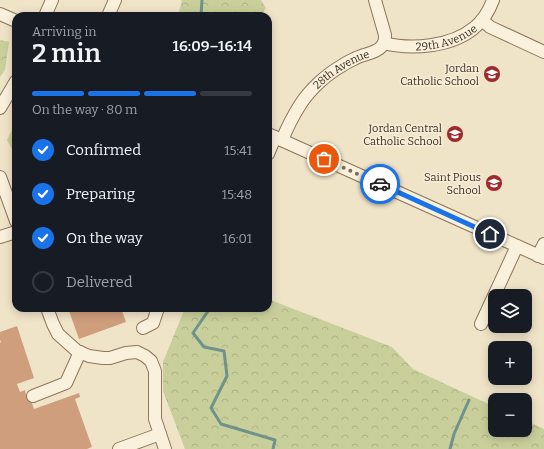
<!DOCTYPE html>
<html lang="en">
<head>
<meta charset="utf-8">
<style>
	:root { --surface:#171b24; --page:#242831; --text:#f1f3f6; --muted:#9ea1a6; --line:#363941; --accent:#1a73e8 }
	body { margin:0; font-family:Bitter,serif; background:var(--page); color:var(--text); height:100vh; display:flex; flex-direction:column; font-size:15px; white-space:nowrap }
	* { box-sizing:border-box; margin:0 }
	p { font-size:13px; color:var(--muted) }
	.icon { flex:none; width:22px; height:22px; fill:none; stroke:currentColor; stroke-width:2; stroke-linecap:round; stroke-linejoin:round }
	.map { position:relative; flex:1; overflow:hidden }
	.side { position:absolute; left:12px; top:12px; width:260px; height:300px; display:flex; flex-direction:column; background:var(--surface); border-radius:12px; box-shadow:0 2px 10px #0003 }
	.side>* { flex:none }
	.controls { position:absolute; left:488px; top:289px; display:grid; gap:8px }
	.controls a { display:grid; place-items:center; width:44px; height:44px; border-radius:8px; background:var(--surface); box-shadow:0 2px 10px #0003; font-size:20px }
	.pin { position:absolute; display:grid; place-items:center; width:34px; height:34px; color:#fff; margin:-17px; border:2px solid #fff; border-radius:50%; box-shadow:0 1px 4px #0007 }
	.courier { position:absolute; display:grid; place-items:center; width:40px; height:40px; margin:-20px; border:3px solid #1a73e8; border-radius:50%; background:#fff; color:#222; box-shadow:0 1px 5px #0007 }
	.overview em { font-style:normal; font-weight:600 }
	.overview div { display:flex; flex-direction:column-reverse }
	.overview { display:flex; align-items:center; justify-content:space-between; height:68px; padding:0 20px }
	h1 { font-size:26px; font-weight:600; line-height:30px }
	.bar { display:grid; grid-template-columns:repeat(4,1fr); gap:6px 4px; align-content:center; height:48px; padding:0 20px }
	.bar i { height:5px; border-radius:3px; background:var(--line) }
	.bar .on { background:var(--accent) }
	.bar p { grid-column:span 4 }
	ol { padding:0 20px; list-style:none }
	li { display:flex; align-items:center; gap:12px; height:44px }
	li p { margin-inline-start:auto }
	li .icon { padding:4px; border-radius:50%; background:var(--accent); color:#fff; stroke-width:4 }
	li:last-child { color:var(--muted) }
	li i { width:22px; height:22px; border:2px solid var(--line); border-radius:50% }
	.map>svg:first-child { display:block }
	.forest { fill:url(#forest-crowns) }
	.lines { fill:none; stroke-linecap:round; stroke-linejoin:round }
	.stream { stroke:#6f938a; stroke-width:3 }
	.building { fill:#cf9f7d }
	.minor-casing { stroke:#8d765c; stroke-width:14 }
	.minor { stroke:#faf1dc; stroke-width:12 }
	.done { stroke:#7c6e5b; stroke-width:4; stroke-dasharray:0 7.2 }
	.route { stroke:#1a73e8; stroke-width:5 }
	.labels { text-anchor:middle; stroke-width:3; stroke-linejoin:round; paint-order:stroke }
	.street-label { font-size:11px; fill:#3d2e20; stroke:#f7eed8 }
	.poi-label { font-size:11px; fill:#3d2e20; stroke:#f7eed8; text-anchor:end }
</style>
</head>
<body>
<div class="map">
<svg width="544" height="449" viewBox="0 0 544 449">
	<defs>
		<pattern id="forest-crowns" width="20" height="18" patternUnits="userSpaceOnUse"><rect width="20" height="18" fill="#c9cf9b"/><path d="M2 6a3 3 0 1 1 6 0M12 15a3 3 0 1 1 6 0" fill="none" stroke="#aeb285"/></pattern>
	</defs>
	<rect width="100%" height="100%" fill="#f0e4c8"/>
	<g class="forest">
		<polygon points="182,0 261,0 266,8 261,16 178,16"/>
		<polygon points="0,40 9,42 5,70 0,77"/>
		<polygon points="16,122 16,157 7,140"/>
		<polygon points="268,299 392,347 413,369 495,407 495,430 525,430 525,420 544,429 544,449 185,449 163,391 163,362 185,308 268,308"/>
	</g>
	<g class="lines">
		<g class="stream">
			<polyline points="201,16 202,0"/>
			<polyline points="209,308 208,311 193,333 204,347 224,351 227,376 211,408 221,424 275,440 273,449"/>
			<polyline points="450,449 454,434 469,400"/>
		</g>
	</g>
	<g class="building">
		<polygon points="68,308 121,308 126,322 79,339"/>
		<polygon points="17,326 34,378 17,384 20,392 25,390 26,395 29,394 34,409 79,393 80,397 75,399 92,447 87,449 0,449 0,343 1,342 0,340 0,332"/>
	</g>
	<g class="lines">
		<g class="minor-casing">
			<g id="minor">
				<polyline points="0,14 16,21"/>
				<polyline points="45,16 52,0"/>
				<polyline points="108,16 115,0"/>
				<polyline points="482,20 490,27 544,52"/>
				<path id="s1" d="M384,43C411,50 451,47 474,28C483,21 489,11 493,0"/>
				<polyline points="0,108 16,81"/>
				<polyline points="268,134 544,258"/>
				<path id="s2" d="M282,140C287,128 293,116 300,105C310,89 327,74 343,65C347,62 352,60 356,58C364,54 376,53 381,47C385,43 385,40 385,35L375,0"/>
				<polyline points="268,154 275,137"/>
				<polyline points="0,177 16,221"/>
				<polyline points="0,237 16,232"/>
				<polyline points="538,256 544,244"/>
				<polyline points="47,308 53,324 58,334 77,351 89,356 103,358 110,358 126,353 137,352 145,356 151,361 155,371 155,419 165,449"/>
				<polyline points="481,324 517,246"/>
				<polyline points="143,328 153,323 158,308"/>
				<polyline points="33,396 66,383 80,352"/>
				<polyline points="119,449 160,434"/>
			</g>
		</g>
		<use href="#minor" class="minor"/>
	</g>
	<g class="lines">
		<polyline class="done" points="324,159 380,184"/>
		<polyline class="route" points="380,184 490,234"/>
	</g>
	<defs>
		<g id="school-disc" transform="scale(0.9)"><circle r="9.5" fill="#9e2a2b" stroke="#f7eed8"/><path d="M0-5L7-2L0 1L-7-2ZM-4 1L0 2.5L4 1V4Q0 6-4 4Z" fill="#fff"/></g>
	</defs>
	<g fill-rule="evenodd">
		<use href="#school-disc" x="492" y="74"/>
		<use href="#school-disc" x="455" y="134"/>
		<use href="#school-disc" x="494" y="183"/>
	</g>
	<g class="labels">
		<g class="street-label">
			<text dy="4" stroke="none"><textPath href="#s1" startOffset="64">29th Avenue</textPath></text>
			<text dy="4" stroke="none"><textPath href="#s2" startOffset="95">28th Avenue</textPath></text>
		</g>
		<g class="poi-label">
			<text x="479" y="72">Jordan<tspan x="479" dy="13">Catholic School</tspan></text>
			<text x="442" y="132">Jordan Central<tspan x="442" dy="13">Catholic School</tspan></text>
			<text x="481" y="181">Saint Pious<tspan x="481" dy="13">School</tspan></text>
		</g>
	</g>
</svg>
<div class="controls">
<a><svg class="icon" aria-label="layers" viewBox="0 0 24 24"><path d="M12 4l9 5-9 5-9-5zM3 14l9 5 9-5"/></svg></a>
<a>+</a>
<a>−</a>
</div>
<div class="pin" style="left:324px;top:159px;background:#ea580c"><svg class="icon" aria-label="bag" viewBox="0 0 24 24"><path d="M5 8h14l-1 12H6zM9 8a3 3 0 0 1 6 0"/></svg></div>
<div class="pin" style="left:490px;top:234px;background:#1f2937"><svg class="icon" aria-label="home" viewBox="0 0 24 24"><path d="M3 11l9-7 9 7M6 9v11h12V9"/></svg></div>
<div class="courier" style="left:380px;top:184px"><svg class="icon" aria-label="car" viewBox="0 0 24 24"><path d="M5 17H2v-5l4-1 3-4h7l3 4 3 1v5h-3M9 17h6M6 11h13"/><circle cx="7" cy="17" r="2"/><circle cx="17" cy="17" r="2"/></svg></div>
<section class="side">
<div class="overview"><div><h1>2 min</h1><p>Arriving in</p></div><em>16:09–16:14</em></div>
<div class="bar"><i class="on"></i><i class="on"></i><i class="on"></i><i></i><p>On the way · 80 m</p></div>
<ol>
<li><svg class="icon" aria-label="check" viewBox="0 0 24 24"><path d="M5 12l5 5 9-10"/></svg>Confirmed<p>15:41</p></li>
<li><svg class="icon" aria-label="check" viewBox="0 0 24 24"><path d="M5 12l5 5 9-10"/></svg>Preparing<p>15:48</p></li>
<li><svg class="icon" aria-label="check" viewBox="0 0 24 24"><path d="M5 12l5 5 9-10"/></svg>On the way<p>16:01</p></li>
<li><i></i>Delivered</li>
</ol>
</section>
</div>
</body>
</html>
